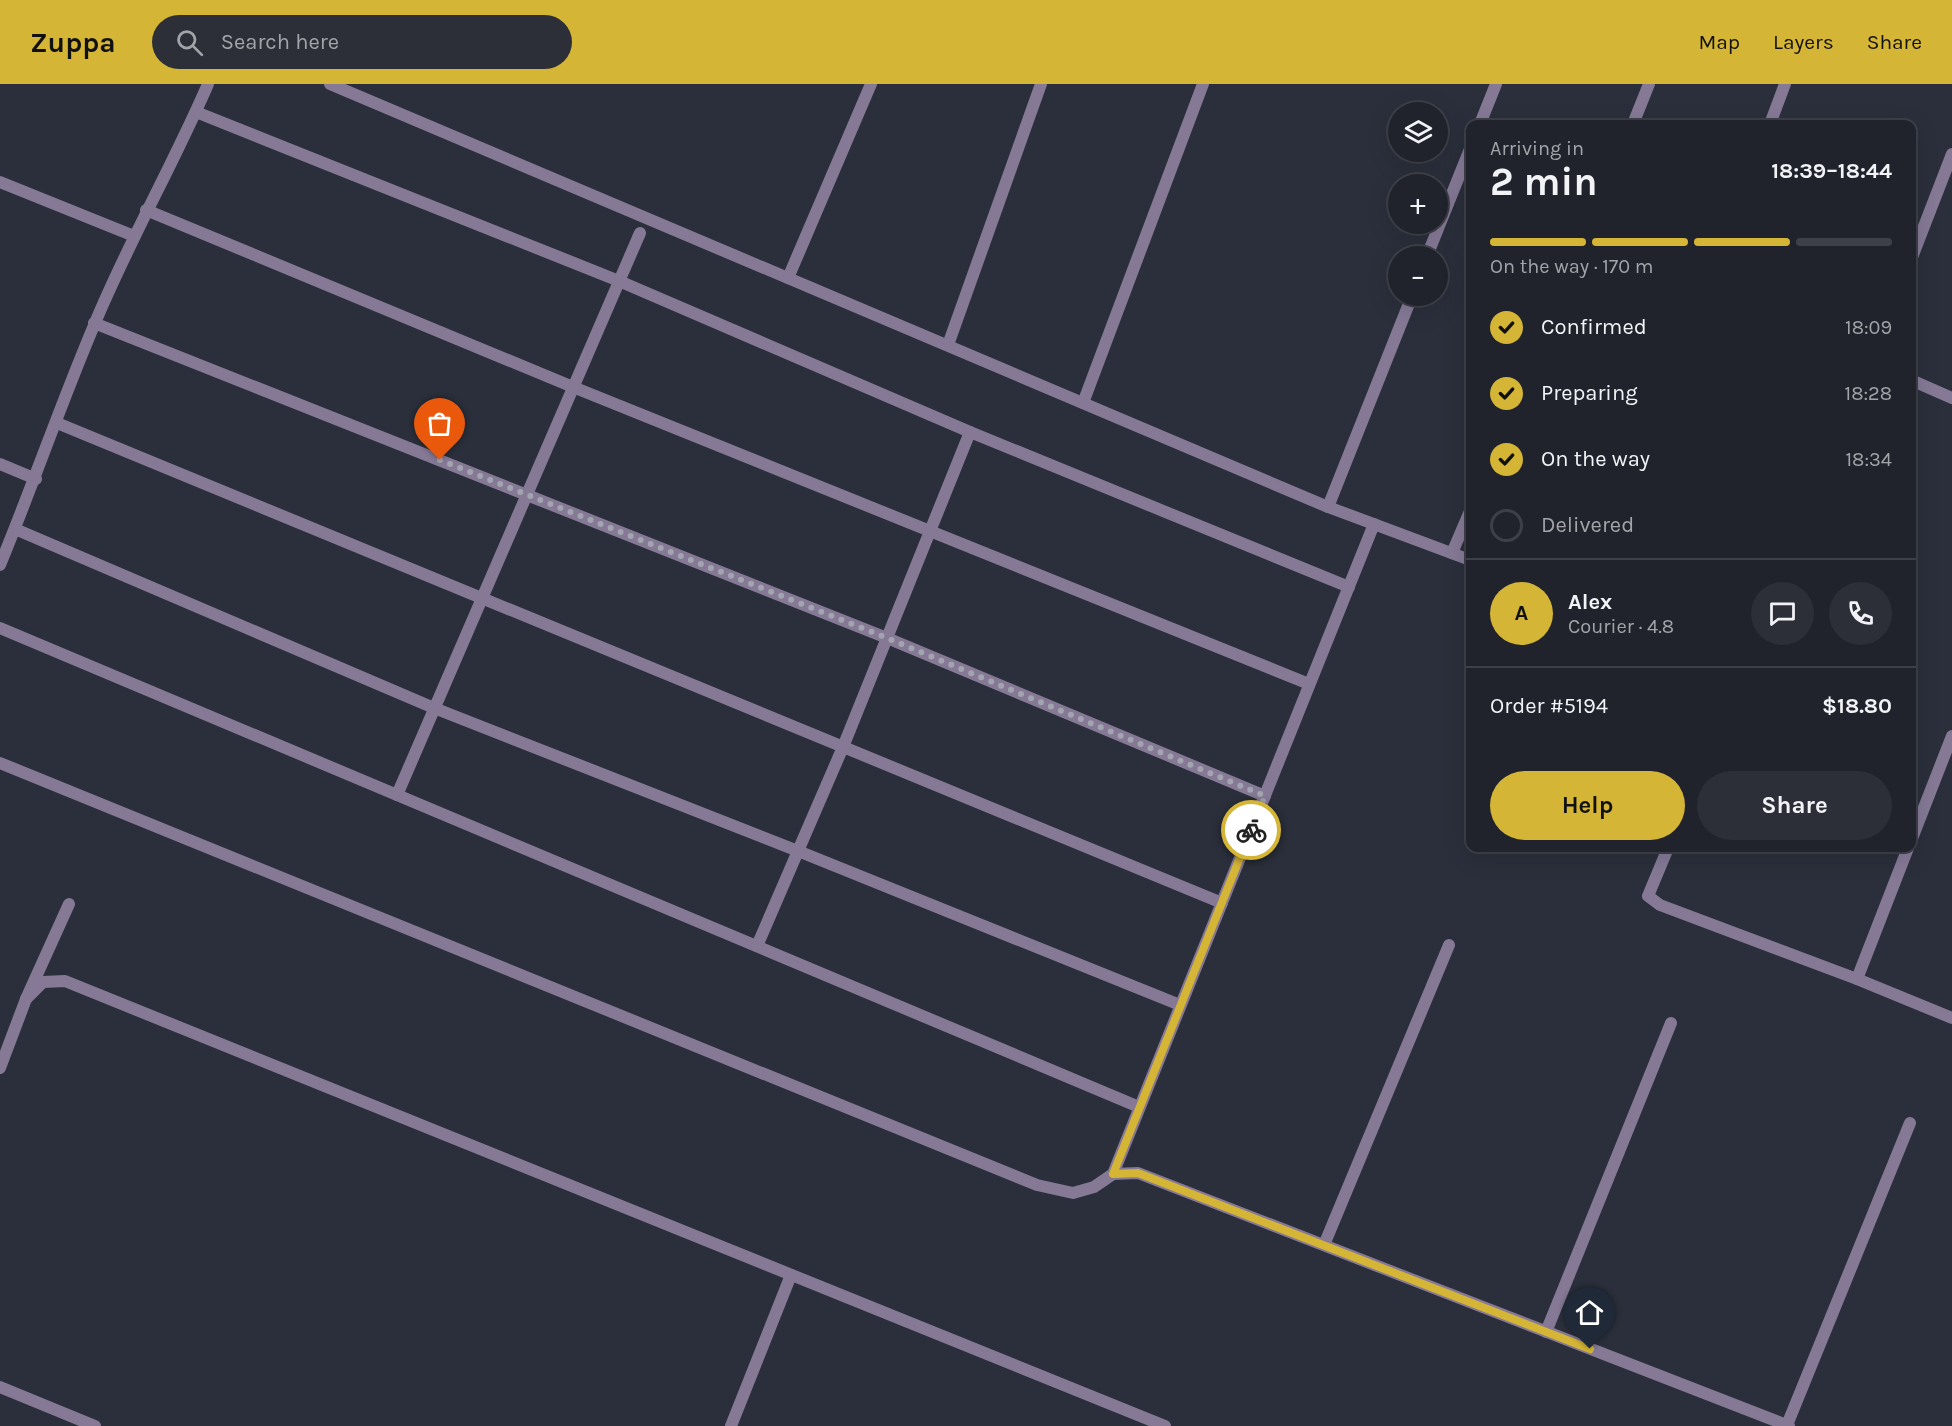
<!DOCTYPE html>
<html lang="en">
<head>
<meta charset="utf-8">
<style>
	:root { --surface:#20232c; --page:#2d2f38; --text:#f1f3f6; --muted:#a2a4a9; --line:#3d4048; --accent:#d5b535 }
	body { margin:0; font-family:Karla,sans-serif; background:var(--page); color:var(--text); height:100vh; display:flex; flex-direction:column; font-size:22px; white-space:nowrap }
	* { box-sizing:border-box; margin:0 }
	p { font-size:20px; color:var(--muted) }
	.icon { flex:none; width:33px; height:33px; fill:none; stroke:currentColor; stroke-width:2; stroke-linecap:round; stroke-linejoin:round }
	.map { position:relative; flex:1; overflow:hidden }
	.panel { position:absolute; left:1466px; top:36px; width:450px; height:732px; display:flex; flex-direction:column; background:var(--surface); border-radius:12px; box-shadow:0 6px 24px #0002,0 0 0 2px var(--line) }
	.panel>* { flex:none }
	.tools { position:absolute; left:1388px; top:18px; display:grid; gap:12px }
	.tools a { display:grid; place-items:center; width:60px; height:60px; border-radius:50%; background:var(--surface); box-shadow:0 6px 24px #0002,0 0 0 2px var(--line); font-size:30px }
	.pin { position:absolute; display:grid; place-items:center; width:51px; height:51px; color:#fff; margin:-62px -26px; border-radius:50% 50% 50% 0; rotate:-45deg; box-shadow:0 0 6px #0007 }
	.pin .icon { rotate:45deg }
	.courier { position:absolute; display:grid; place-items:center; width:60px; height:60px; margin:-30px; border:4px solid #d5b535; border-radius:50%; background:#fff; color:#222; box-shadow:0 2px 8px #0007 }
	.summary em { font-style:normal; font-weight:700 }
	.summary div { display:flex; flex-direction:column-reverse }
	.summary { display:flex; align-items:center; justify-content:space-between; height:102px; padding:0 24px }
	h1 { font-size:39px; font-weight:700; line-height:45px }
	.bar { display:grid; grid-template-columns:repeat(4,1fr); gap:9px 6px; align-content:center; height:72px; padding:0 24px }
	.bar i { height:8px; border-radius:4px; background:var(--line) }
	.bar .selected { background:var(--accent) }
	.bar p { grid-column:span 4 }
	.line { display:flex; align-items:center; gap:15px; padding:0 24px; border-top:2px solid var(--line) }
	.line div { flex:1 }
	.round { display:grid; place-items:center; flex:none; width:63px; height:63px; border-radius:32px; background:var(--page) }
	ol { padding:0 24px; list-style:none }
	li { display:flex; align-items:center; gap:18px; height:66px }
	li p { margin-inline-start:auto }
	li .icon { padding:6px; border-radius:50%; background:var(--accent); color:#111; stroke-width:4 }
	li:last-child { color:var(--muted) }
	li i { width:33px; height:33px; border:3px solid var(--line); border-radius:50% }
	.action { display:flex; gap:12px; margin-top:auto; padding:12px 24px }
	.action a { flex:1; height:69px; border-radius:36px; background:var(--accent); color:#111; font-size:24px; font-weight:700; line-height:69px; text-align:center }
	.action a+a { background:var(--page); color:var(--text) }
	header { display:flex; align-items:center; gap:36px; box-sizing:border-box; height:84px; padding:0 30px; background:var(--accent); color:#111 }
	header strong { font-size:28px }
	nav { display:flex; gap:33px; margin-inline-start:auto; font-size:21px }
	.search { width:420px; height:54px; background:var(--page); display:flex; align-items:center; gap:15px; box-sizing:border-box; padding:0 21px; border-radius:33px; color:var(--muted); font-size:22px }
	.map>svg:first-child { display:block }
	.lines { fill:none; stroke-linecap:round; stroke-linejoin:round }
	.minor { stroke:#857996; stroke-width:12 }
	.done { stroke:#a2a5af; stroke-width:6; stroke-dasharray:0 10.8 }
	.route { stroke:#d5b535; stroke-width:8 }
</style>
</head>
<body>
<header>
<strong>Zuppa</strong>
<div class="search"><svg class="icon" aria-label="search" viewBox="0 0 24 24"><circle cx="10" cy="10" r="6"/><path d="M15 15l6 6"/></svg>Search here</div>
<nav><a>Map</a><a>Layers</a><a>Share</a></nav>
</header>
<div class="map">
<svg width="1952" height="1342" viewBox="0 0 1952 1342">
	<rect width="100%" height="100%" fill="#2a2f3b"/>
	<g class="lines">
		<g class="minor">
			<polyline points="330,0 1328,423 1470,476"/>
			<polyline points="196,28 619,197 970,348"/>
			<polyline points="1480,40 1496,0"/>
			<polyline points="1633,40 1649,0"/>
			<polyline points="1770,40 1785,0"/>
			<polyline points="0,98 134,152"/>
			<polyline points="146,126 573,303 1309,600"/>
			<polyline points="1427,172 1470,65"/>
			<polyline points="1911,176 1952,70"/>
			<polyline points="788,194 871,0"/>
			<polyline points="94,239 887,554 1265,712"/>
			<polyline points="948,261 1041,0"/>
			<polyline points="1911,296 1952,314"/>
			<polyline points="1083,319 1203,0"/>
			<polyline points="57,339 1222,819"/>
			<polyline points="0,380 36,395"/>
			<polyline points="1328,423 1412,212"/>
			<polyline points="15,445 434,624 798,767 843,663 970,348 1349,503"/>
			<polyline points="1452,469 1470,427"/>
			<path d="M0,481C33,401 61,319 95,239C129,157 173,81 208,0"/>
			<polyline points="0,544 1139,1023"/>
			<polyline points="0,679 1037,1101 1073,1109 1094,1103 1113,1090 1138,1089 1789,1342"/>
			<polyline points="397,711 640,149"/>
			<polyline points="1911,757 1952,652"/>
			<polyline points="1668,764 1648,812 1660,821 1857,895 1952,934"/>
			<polyline points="757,862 798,767 1180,921"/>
			<polyline points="1857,895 1908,764"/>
			<polyline points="26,915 43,898 65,897 1165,1342"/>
			<polyline points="0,984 26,915 69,820"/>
			<polyline points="1113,1090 1374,440"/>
			<polyline points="1324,1161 1449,861"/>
			<polyline points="1546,1248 1671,939"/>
			<polyline points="0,1303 95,1342"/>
			<polyline points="1787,1341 1910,1039"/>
			<polyline points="731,1342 791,1191"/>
		</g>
	</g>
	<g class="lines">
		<polyline class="done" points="440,376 887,554 1265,712 1251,746"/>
		<polyline class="route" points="1251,746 1113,1090 1138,1089 1590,1265"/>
	</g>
</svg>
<div class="tools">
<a><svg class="icon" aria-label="layers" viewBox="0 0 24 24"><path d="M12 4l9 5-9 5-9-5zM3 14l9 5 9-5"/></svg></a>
<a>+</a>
<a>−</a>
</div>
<div class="pin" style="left:440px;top:376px;background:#ea580c"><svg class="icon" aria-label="bag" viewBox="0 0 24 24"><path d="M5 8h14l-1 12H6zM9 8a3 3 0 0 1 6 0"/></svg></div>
<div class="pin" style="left:1590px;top:1265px;background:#1f2937"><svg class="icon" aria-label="home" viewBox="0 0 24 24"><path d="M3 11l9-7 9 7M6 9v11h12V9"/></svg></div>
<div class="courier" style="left:1251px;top:746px"><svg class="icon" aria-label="bike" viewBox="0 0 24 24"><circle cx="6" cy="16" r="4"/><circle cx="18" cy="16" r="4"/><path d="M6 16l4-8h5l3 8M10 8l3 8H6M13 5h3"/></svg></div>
<section class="panel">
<div class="summary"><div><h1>2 min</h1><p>Arriving in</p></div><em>18:39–18:44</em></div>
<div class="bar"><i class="selected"></i><i class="selected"></i><i class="selected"></i><i></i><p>On the way · 170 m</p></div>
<ol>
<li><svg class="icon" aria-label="check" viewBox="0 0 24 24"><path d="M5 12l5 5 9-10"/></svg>Confirmed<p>18:09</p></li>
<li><svg class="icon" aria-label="check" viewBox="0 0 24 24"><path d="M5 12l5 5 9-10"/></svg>Preparing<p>18:28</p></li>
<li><svg class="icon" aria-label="check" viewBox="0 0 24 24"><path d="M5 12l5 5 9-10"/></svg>On the way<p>18:34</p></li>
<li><i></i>Delivered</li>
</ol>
<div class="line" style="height:108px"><b class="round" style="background:var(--accent);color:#111">A</b><div><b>Alex</b><p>Courier · 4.8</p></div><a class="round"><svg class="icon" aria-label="chat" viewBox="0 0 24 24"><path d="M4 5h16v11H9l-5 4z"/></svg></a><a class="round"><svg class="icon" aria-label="phone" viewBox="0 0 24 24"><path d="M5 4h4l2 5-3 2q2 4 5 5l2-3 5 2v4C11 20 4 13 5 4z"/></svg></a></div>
<div class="line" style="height:78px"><div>Order #5194</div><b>$18.80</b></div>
<div class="action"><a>Help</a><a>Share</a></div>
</section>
</div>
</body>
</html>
